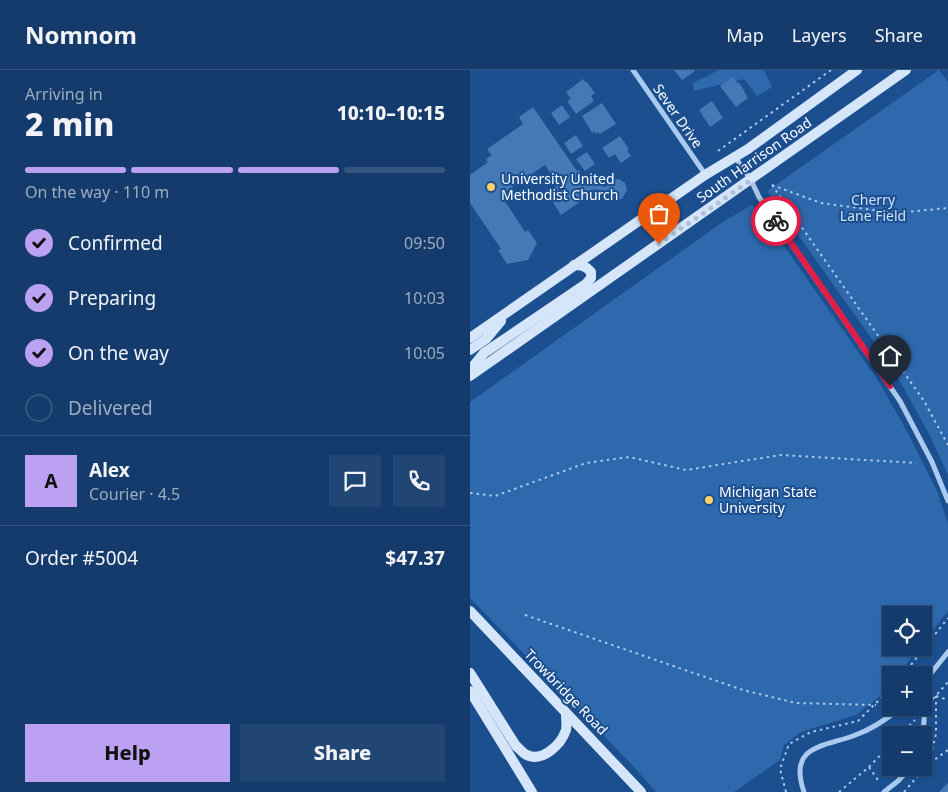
<!DOCTYPE html>
<html lang="en">
<head>
<meta charset="utf-8">
<style>
	:root { --surface:#143b6b; --page:#214673; --text:#f1f3f6; --muted:#9dadc1; --line:#33557e; --accent:#bca0f2 }
	body { margin:0; font-family:"Noto Sans",sans-serif; background:var(--page); color:var(--text); height:100vh; display:flex; flex-direction:column; font-size:19px; white-space:nowrap }
	* { box-sizing:border-box; margin:0 }
	p { font-size:16px; color:var(--muted) }
	.icon { flex:none; width:28px; height:28px; fill:none; stroke:currentColor; stroke-width:2; stroke-linecap:round; stroke-linejoin:round }
	.map { position:relative; flex:1; overflow:hidden }
	.drawer { display:flex; flex-direction:column; background:var(--surface); width:470px }
	.drawer>* { flex:none }
	.tools { position:absolute; left:412px; top:536px; display:grid; gap:10px }
	.tools a { display:grid; place-items:center; width:50px; height:50px; border-radius:0px; background:var(--surface); box-shadow:0 1px 4px #0004,0 0 0 1px var(--line); font-size:25px }
	.pin { position:absolute; display:grid; place-items:center; width:42px; height:42px; color:#fff; margin:-51px -21px; border-radius:50% 50% 50% 0; rotate:-45deg; box-shadow:0 0 5px #0007 }
	.pin .icon { rotate:45deg }
	.courier { position:absolute; display:grid; place-items:center; width:50px; height:50px; margin:-25px; border:4px solid #e11d48; border-radius:50%; background:#fff; color:#222; box-shadow:0 1px 6px #0007 }
	.head em { font-style:normal; font-weight:800 }
	.head div { display:flex; flex-direction:column-reverse }
	.head { display:flex; align-items:center; justify-content:space-between; height:85px; padding:0 25px }
	h1 { font-size:32px; font-weight:800; line-height:38px }
	.bar { display:grid; grid-template-columns:repeat(4,1fr); gap:8px 5px; align-content:center; height:60px; padding:0 25px }
	.bar i { height:6px; border-radius:4px; background:var(--line) }
	.bar .selected { background:var(--accent) }
	.bar p { grid-column:span 4 }
	.line { display:flex; align-items:center; gap:12px; padding:0 25px; border-top:1px solid var(--line) }
	.line div { flex:1 }
	.round { display:grid; place-items:center; flex:none; width:52px; height:52px; border-radius:0px; background:var(--page) }
	ol { padding:0 25px; list-style:none }
	li { display:flex; align-items:center; gap:15px; height:55px }
	li p { margin-inline-start:auto }
	li .icon { padding:5px; border-radius:50%; background:var(--accent); color:#111; stroke-width:4 }
	li:last-child { color:var(--muted) }
	li i { width:28px; height:28px; border:2px solid var(--line); border-radius:50% }
	.cta { display:flex; gap:10px; margin-top:auto; padding:10px 25px }
	.cta a { flex:1; height:58px; border-radius:0px; background:var(--accent); color:#111; font-size:20px; font-weight:800; line-height:58px; text-align:center }
	.cta a+a { background:var(--page); color:var(--text) }
	header { display:flex; align-items:center; gap:30px; box-sizing:border-box; height:70px; padding:0 25px; background:var(--surface); border-bottom:1px solid var(--line) }
	header strong { font-size:24px }
	nav { display:flex; gap:28px; margin-inline-start:auto; font-size:18px }
	main { display:flex; flex:1; min-height:0 }
	.map>svg:first-child { display:block }
	.green { fill:#2e69ad }
	.building { fill:#4478b7 }
	.lines { fill:none; stroke-linecap:round; stroke-linejoin:round }
	.path { stroke:#a9c9ee; stroke-width:2; stroke-dasharray:2.5 4; stroke-linecap:butt }
	.street { stroke:#a9c9ee; stroke-width:5 }
	.secondary { stroke:#d6e6fa; stroke-width:10 }
	.done { stroke:#afc1d8; stroke-width:5; stroke-dasharray:0 9 }
	.route { stroke:#e11d48; stroke-width:6 }
	.poi-dot { fill:#ffd166; stroke:#1b4f8f; stroke-width:2 }
	.labels { text-anchor:middle; stroke-width:4; stroke-linejoin:round; paint-order:stroke }
	.street-label { font-size:14px; fill:#fff; stroke:#1b4f8f }
	.poi-label { font-size:14px; fill:#fff; stroke:#1b4f8f; text-anchor:start }
	.park-label { font-size:14px; fill:#cfe3fa; stroke:#1b4f8f }
</style>
</head>
<body>
<header>
<strong>Nomnom</strong>
<nav><a>Map</a><a>Layers</a><a>Share</a></nav>
</header>
<main>
<section class="drawer">
<div class="head"><div><h1>2 min</h1><p>Arriving in</p></div><em>10:10–10:15</em></div>
<div class="bar"><i class="selected"></i><i class="selected"></i><i class="selected"></i><i></i><p>On the way · 110 m</p></div>
<ol>
<li><svg class="icon" aria-label="check" viewBox="0 0 24 24"><path d="M5 12l5 5 9-10"/></svg>Confirmed<p>09:50</p></li>
<li><svg class="icon" aria-label="check" viewBox="0 0 24 24"><path d="M5 12l5 5 9-10"/></svg>Preparing<p>10:03</p></li>
<li><svg class="icon" aria-label="check" viewBox="0 0 24 24"><path d="M5 12l5 5 9-10"/></svg>On the way<p>10:05</p></li>
<li><i></i>Delivered</li>
</ol>
<div class="line" style="height:90px"><b class="round" style="background:var(--accent);color:#111">A</b><div><b>Alex</b><p>Courier · 4.5</p></div><a class="round"><svg class="icon" aria-label="chat" viewBox="0 0 24 24"><path d="M4 5h16v11H9l-5 4z"/></svg></a><a class="round"><svg class="icon" aria-label="phone" viewBox="0 0 24 24"><path d="M5 4h4l2 5-3 2q2 4 5 5l2-3 5 2v4C11 20 4 13 5 4z"/></svg></a></div>
<div class="line" style="height:65px"><div>Order #5004</div><b>$47.37</b></div>
<div class="cta"><a>Help</a><a>Share</a></div>
</section>
<div class="map">
<svg width="478" height="722" viewBox="0 0 478 722">
	<rect width="100%" height="100%" fill="#1b4f8f"/>
	<g class="green">
		<polygon points="249,0 294,0 302,17 287,26 274,9 224,21 223,13"/>
		<polygon points="469,0 478,12 478,405 459,364 423,299 297,121"/>
		<polygon points="282,135 290,142 408,310 438,363 467,421 478,453 478,541 454,571 454,545 421,545 421,578 449,578 427,605 421,605 421,612 410,626 386,645 331,662 314,675 310,690 264,722 186,722 164,697 0,528 0,332 254,151"/>
	</g>
	<g class="building">
		<polygon points="204,0 224,0 225,1 212,10"/>
		<polygon points="263,7 268,14 269,12 278,28 266,37 250,16"/>
		<polygon points="113,9 115,12 116,11 125,23 121,26 124,31 106,44 97,31 101,29 96,22"/>
		<polygon points="242,31 253,48 240,57 229,40"/>
		<polygon points="132,33 146,54 130,64 128,62 126,64 124,61 122,63 112,46"/>
		<polygon points="92,35 100,47 89,55 81,43"/>
		<polygon points="63,37 107,101 109,100 119,114 136,117 142,110 149,109 155,113 157,120 152,129 145,130 139,127 136,121 123,119 124,122 91,145 77,123 88,115 75,95 31,125 55,162 58,160 67,173 58,190 37,194 28,180 31,179 0,133 0,105 18,92 16,90 18,87 22,86 17,79 53,54 49,47"/>
		<polygon points="106,65 113,76 101,84 94,73"/>
		<polygon points="150,66 159,79 157,80 161,86 151,93 145,84 139,88 132,78"/>
		<polygon points="117,82 125,94 115,101 106,89"/>
		<polygon points="478,713 478,722 469,722"/>
	</g>
	<g class="lines">
		<g class="path">
			<polyline points="248,81 361,0"/>
			<polyline points="302,115 454,331 478,375"/>
			<polyline points="302,115 351,133 426,143 478,138"/>
			<polyline points="0,423 25,426 116,393 159,387 216,400 311,385 446,393"/>
			<polyline points="55,545 273,620 326,633 406,635"/>
			<polyline points="433,605 478,548"/>
			<polyline points="466,626 478,630"/>
			<polyline points="463,629 478,612"/>
			<polyline points="430,665 445,650"/>
			<polyline points="460,693 478,680"/>
			<polyline points="399,697 410,713"/>
			<polyline points="316,722 310,699 319,674 341,662 388,651 421,618"/>
			<polyline points="369,722 399,697 421,674"/>
			<polyline points="434,722 459,693 466,664 466,626"/>
		</g>
		<g class="street">
			<polyline points="163,0 235,104"/>
			<polyline points="265,87 281,110 289,127 430,331 462,392 478,431"/>
			<polyline points="454,612 478,582"/>
			<polyline points="453,665 455,637 454,625"/>
			<path d="M334,722C318,676 352,677 383,666C400,660 416,650 430,638"/>
			<polyline points="414,722 428,711 440,698"/>
		</g>
		<g class="secondary">
			<polyline points="0,268 235,105 278,79 387,0"/>
			<polyline points="0,280 16,269 31,251"/>
			<path d="M0,300L14,283L116,214L121,208V202C116,196 112,195 104,195"/>
			<polyline points="0,306 436,0"/>
			<polyline points="0,541 171,722"/>
			<path d="M0,603L46,676C49,678 52,682 55,684C71,694 91,675 96,660C97,655 96,649 96,644"/>
			<polyline points="0,621 62,722"/>
		</g>
	</g>
	<g class="lines">
		<polyline class="done" points="189,174 281,110 289,127 306,151"/>
		<polyline class="route" points="306,151 420,316"/>
	</g>
	<g class="poi-dot">
		<circle cx="21" cy="117" r="5"/>
		<circle cx="239" cy="430" r="5"/>
	</g>
	<g class="labels">
		<g class="street-label">
			<text transform="translate(208 46) rotate(55)" y="5">Sever Drive</text>
			<text transform="translate(284 90) rotate(-35)" y="5">South Harrison Road</text>
			<text transform="translate(96 622) rotate(46)" y="5">Trowbridge Road</text>
		</g>
		<g class="poi-label">
			<text x="31" y="114">University United<tspan x="31" dy="16">Methodist Church</tspan></text>
			<text x="249" y="427">Michigan State<tspan x="249" dy="16">University</tspan></text>
		</g>
		<g class="park-label">
			<text x="403" y="135">Cherry<tspan x="403" dy="16">Lane Field</tspan></text>
		</g>
	</g>
</svg>
<div class="tools">
<a><svg class="icon" aria-label="locate" viewBox="0 0 24 24"><circle cx="12" cy="12" r="6"/><path d="M12 2v4M12 18v4M2 12h4M18 12h4"/></svg></a>
<a>+</a>
<a>−</a>
</div>
<div class="pin" style="left:189px;top:174px;background:#ea580c"><svg class="icon" aria-label="bag" viewBox="0 0 24 24"><path d="M5 8h14l-1 12H6zM9 8a3 3 0 0 1 6 0"/></svg></div>
<div class="pin" style="left:420px;top:316px;background:#1f2937"><svg class="icon" aria-label="home" viewBox="0 0 24 24"><path d="M3 11l9-7 9 7M6 9v11h12V9"/></svg></div>
<div class="courier" style="left:306px;top:151px"><svg class="icon" aria-label="bike" viewBox="0 0 24 24"><circle cx="6" cy="16" r="4"/><circle cx="18" cy="16" r="4"/><path d="M6 16l4-8h5l3 8M10 8l3 8H6M13 5h3"/></svg></div>
</div>
</main>
</body>
</html>
